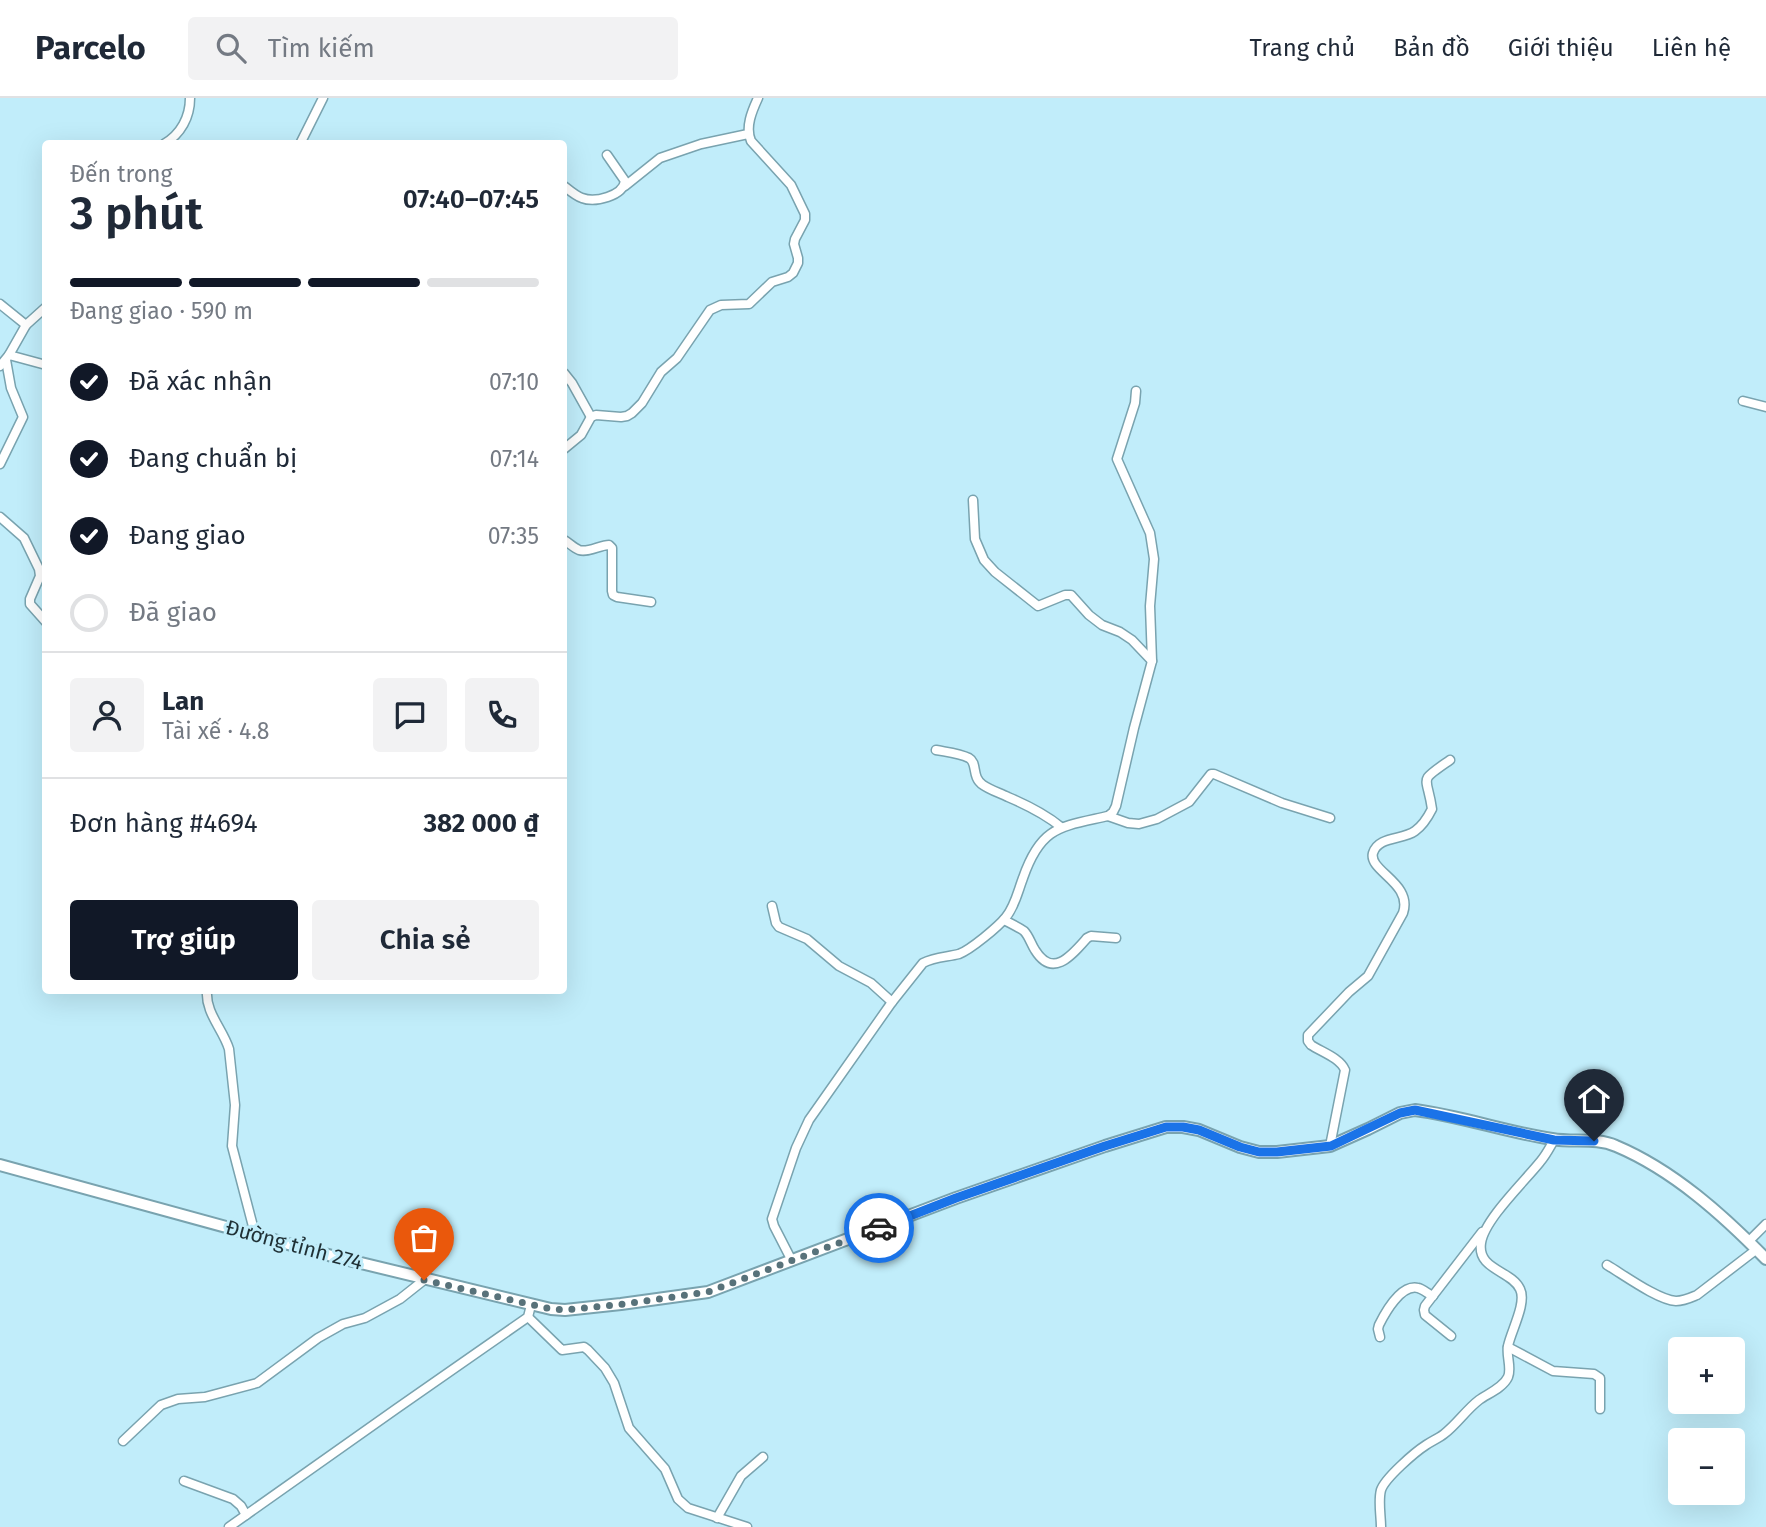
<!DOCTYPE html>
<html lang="vi">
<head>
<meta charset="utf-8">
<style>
	:root { --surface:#fff; --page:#f2f2f3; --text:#1f2937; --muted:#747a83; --line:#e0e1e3; --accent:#111827 }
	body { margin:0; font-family:"Fira Sans",sans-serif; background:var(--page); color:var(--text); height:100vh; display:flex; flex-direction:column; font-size:26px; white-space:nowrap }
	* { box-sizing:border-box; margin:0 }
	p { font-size:23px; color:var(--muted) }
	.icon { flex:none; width:38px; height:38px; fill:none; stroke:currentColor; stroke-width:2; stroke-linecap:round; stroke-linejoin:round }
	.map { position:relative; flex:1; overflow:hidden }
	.drawer { position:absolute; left:42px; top:42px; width:525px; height:854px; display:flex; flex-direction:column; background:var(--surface); border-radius:7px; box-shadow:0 7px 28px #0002 }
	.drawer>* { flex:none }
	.controls { position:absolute; left:1668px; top:1239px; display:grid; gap:14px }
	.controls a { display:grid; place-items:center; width:77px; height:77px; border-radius:7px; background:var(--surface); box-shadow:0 7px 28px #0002; font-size:35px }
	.pin { position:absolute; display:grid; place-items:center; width:60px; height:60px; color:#fff; margin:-72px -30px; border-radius:50% 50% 50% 0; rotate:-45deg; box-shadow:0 0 7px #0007 }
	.pin .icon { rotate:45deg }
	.courier { position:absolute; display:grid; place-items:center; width:70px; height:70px; margin:-35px; border:5px solid #1a73e8; border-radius:50%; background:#fff; color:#222; box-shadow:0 2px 9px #0007 }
	.overview em { font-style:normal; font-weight:600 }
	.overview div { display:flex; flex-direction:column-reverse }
	.overview { display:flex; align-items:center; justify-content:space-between; height:119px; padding:0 28px }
	h1 { font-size:46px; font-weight:600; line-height:52px }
	.bar { display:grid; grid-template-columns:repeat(4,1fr); gap:10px 7px; align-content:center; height:84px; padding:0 28px }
	.bar i { height:9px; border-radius:5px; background:var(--line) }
	.bar .on { background:var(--accent) }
	.bar p { grid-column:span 4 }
	.line { display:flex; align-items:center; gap:18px; padding:0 28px; border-top:2px solid var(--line) }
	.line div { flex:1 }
	.round { display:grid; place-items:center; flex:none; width:74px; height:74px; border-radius:7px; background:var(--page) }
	ol { padding:0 28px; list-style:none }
	li { display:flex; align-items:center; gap:21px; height:77px }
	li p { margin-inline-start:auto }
	li .icon { padding:7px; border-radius:50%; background:var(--accent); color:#fff; stroke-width:4 }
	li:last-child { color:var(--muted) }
	li i { width:38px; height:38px; border:4px solid var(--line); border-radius:50% }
	.action { display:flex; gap:14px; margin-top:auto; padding:14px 28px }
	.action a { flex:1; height:80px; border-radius:7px; background:var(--accent); color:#fff; font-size:28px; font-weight:600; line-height:80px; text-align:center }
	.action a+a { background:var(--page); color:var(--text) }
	header { display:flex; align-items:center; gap:42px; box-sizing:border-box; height:98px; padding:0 35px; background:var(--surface); border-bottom:2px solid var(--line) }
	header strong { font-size:33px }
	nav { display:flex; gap:38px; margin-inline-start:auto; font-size:24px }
	.search { width:490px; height:63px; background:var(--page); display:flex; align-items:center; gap:18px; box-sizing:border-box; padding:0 24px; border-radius:7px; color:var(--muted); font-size:26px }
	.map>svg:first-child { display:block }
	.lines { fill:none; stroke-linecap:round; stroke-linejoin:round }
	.minor-casing { stroke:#79a3af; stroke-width:11 }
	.secondary-casing { stroke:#79a3af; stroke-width:14 }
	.minor { stroke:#fff; stroke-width:8 }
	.secondary { stroke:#fff; stroke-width:10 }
	.done { stroke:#58727a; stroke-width:7; stroke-dasharray:0 12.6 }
	.route { stroke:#1a73e8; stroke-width:9 }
	.labels { text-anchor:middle; stroke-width:6; stroke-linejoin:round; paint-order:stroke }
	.street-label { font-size:21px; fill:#1f3035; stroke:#c1edfa }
</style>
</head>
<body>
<header>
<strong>Parcelo</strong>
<div class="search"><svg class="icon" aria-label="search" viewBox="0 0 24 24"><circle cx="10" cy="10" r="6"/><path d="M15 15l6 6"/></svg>Tìm kiếm</div>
<nav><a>Trang chủ</a><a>Bản đồ</a><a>Giới thiệu</a><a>Liên hệ</a></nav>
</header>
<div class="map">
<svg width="1766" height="1429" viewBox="0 0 1766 1429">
	<rect width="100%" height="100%" fill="#c1edfa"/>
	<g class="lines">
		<g class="minor-casing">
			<g id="minor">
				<path d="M164,46C181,36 190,19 190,0"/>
				<polyline points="300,46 323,0"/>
				<path d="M564,88C569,92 576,98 582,100C595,105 623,98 625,83L607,57"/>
				<polyline points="625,88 660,60 701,46 748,36"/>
				<polyline points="0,206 26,227"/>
				<polyline points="9,257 46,267"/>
				<polyline points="0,268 9,257 26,227 46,209"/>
				<polyline points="564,275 572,285 591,319"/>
				<polyline points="1743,303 1766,309"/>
				<path d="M564,351L581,337L591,319L596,317L621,319L627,318L632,315L642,305L661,274L677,260L710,212L721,207L749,206L772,184L788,179L793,175L798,165V160L794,146L795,141L805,122V116L791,87L751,43C745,29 752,13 758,0"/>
				<polyline points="0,366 23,319 11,290 6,262"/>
				<polyline points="973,402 975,441 984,462 995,474 1038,508 1065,497 1071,497 1089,517 1102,527 1120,534 1132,542 1152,563"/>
				<polyline points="0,419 24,440 39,471 40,478 30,501 30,506 46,524"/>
				<path d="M564,442C569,445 574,450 579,452C588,455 600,447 609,447L612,450V493L613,497L617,499L651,504"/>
				<path d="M936,652C946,654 959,655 969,660C978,665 971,679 983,687C990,692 1000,695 1008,699C1027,707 1045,716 1061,729"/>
				<polyline points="1108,718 1128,725 1139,726 1157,721 1189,704 1211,676 1214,676 1282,705 1330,720"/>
				<polyline points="772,808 776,825 779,829 807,841 839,868 871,885 892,904"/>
				<path d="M1004,822C1010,825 1018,829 1024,833C1029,838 1031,846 1035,852C1053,881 1072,857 1087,840L1091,838L1116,840"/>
				<path d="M207,892C205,915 223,931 229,951L235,1007L232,1048L255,1136"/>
				<path d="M1330,1048L1345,972C1340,960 1322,954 1311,947L1308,943V937L1349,894L1368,878L1403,815C1413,785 1368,773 1373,755C1378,738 1403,742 1415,733C1422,728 1428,719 1432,711C1427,676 1417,685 1450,662"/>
				<polyline points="1749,1143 1766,1126"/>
				<path d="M792,1163L774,1128L772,1121L796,1050L809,1022L892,904L923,865C934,859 947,859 959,856C970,852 998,829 1006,819C1015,808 1018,793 1023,780C1041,728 1060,729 1108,718L1113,714L1116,708L1134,630L1152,563L1150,508L1154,461L1150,435L1117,361L1135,305L1136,293"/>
				<path d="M1607,1167C1624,1177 1658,1202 1676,1203C1684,1203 1690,1200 1697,1197L1757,1151"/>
				<polyline points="528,1219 562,1252 584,1249 588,1252 605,1270 614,1285 629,1330 665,1371 678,1401 688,1410 747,1429"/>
				<polyline points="1451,1238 1425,1217 1424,1212 1425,1208 1482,1134"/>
				<path d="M1380,1239L1378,1231L1379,1227C1385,1215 1401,1186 1418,1190C1423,1191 1428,1196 1433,1198"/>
				<polyline points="1508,1249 1553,1273 1594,1276 1600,1280 1600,1311"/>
				<polyline points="123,1343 161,1307 178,1301 205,1299 257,1285 318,1240 343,1226 365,1220 400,1201 424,1182"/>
				<polyline points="184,1383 233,1401 241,1408 246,1417"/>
				<polyline points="717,1420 741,1378 763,1359"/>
				<polyline points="229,1429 396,1311 528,1219 531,1207"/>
				<path d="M1381,1429C1381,1418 1378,1403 1381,1392C1385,1380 1415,1354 1426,1347C1432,1343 1439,1340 1444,1336C1457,1326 1466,1312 1479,1302C1487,1296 1503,1290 1508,1279C1512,1270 1506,1258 1508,1248C1511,1233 1527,1205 1520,1191C1511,1172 1477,1172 1481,1145C1484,1122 1524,1084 1540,1064C1546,1057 1550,1049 1554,1042"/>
			</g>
		</g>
		<g class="secondary-casing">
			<path id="secondary" d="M0,1067L332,1158L551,1211L565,1212L621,1206L708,1194L956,1100L1105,1048L1166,1029H1183L1199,1032L1240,1049L1259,1054H1277L1330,1048L1368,1031L1400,1015L1415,1012C1461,1018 1506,1034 1552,1041C1573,1045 1596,1039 1616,1048C1673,1072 1723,1117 1766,1161"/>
		</g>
		<use href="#minor" class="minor"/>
		<use href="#secondary" class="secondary"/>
	</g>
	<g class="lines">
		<polyline class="done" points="424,1182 551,1211 565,1212 624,1206 708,1194 879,1130"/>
		<polyline class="route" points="879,1130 956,1100 1105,1048 1166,1029 1183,1029 1199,1032 1240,1049 1259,1054 1277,1054 1331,1048 1400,1015 1415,1012 1554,1042 1594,1043"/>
	</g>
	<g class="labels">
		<g class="street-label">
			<text transform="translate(294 1147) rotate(15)" y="7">Đường tỉnh 274</text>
		</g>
	</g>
</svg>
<div class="controls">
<a>+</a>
<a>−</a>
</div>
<div class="pin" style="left:424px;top:1182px;background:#ea580c"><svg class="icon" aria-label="bag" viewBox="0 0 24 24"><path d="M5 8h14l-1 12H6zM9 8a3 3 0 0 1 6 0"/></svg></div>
<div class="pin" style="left:1594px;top:1043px;background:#1f2937"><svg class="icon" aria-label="home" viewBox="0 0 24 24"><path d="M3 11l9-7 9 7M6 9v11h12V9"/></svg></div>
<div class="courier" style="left:879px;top:1130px"><svg class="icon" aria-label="car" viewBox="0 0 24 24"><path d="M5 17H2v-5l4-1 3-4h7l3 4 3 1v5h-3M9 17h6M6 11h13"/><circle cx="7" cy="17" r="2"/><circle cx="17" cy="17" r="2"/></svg></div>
<section class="drawer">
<div class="overview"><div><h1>3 phút</h1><p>Đến trong</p></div><em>07:40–07:45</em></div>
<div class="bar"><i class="on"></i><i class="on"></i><i class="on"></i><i></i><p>Đang giao · 590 m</p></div>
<ol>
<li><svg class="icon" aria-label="check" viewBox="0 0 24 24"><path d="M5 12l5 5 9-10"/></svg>Đã xác nhận<p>07:10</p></li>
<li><svg class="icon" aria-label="check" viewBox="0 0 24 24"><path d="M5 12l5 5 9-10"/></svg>Đang chuẩn bị<p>07:14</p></li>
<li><svg class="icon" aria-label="check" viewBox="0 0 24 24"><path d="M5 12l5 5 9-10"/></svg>Đang giao<p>07:35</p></li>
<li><i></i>Đã giao</li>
</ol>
<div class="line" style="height:126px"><a class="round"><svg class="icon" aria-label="person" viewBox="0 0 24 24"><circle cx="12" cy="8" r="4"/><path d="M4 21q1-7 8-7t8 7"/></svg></a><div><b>Lan</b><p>Tài xế · 4.8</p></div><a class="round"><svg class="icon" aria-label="chat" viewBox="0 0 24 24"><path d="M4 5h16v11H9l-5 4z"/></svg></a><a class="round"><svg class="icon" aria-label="phone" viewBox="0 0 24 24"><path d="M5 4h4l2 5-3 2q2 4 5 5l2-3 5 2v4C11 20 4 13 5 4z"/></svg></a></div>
<div class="line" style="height:91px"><div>Đơn hàng #4694</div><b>382 000 ₫</b></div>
<div class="action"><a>Trợ giúp</a><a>Chia sẻ</a></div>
</section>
</div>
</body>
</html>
